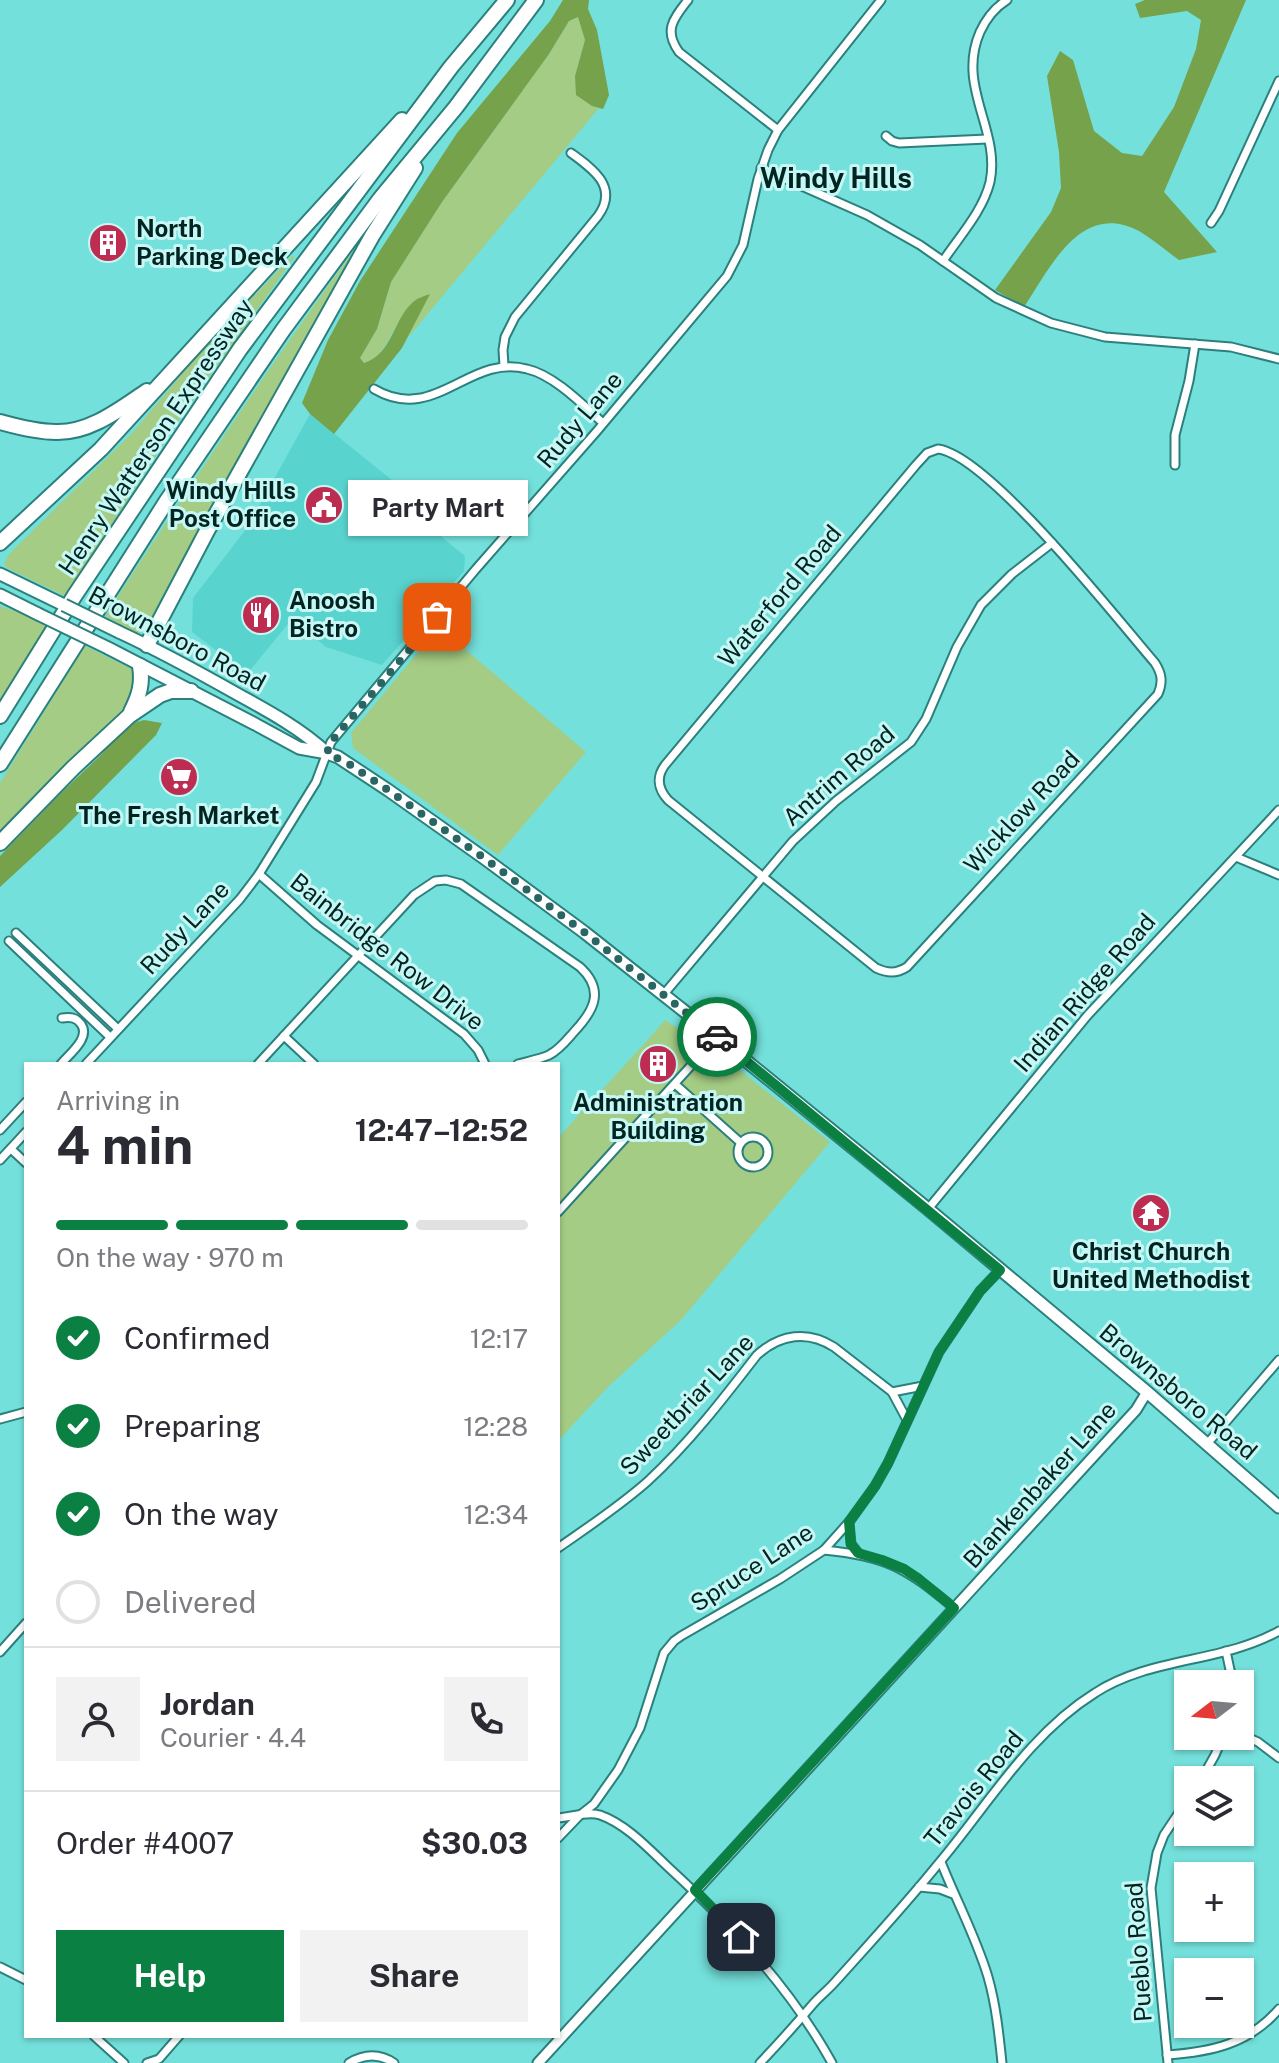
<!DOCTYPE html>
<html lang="en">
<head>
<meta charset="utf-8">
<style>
	:root { --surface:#fff; --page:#f2f2f3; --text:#2b2b33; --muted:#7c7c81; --line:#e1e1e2; --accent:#0b8043 }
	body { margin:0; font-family:"Public Sans",sans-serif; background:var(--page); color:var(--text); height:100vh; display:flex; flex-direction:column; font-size:30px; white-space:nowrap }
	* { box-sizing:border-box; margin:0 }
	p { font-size:26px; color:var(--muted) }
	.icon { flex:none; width:44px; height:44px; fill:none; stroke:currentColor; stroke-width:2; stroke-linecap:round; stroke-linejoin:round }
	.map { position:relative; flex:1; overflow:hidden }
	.side { position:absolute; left:24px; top:1062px; width:536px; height:976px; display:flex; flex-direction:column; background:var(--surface); border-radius:0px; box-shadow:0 2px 6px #0004 }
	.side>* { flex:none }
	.needle { width:52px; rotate:254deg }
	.fabs { position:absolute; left:1174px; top:1670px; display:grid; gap:16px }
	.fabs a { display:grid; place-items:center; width:80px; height:80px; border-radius:0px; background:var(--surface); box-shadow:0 2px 6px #0004; font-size:40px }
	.pin { position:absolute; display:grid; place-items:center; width:68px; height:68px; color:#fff; margin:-34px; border-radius:16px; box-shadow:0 4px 12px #0006 }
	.courier { position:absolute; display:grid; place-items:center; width:80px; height:80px; margin:-40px; border:6px solid #0b8043; border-radius:50%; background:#fff; color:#222; box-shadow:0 2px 10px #0007 }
	.bubble { position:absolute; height:56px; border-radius:0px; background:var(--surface); box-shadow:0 2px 6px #0004; font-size:26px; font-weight:700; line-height:56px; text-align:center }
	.headline em { font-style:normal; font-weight:700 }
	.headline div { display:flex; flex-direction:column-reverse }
	.headline { display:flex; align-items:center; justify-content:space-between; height:136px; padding:0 32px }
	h1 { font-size:52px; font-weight:700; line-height:60px }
	.bar { display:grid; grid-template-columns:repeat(4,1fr); gap:12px 8px; align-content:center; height:96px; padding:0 32px }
	.bar i { height:10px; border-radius:6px; background:var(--line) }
	.bar .current { background:var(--accent) }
	.bar p { grid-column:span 4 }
	.line { display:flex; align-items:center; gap:20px; padding:0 32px; border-top:2px solid var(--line) }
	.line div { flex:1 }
	.round { display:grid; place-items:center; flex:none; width:84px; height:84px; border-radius:0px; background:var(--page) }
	ol { padding:0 32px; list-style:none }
	li { display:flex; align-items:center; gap:24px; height:88px }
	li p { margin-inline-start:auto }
	li .icon { padding:8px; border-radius:50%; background:var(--accent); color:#fff; stroke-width:4 }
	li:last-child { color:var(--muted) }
	li i { width:44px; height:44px; border:4px solid var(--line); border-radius:50% }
	.action { display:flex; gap:16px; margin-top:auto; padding:16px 32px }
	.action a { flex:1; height:92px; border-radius:0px; background:var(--accent); color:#fff; font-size:32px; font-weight:700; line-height:92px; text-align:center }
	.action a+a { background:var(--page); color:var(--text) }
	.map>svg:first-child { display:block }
	.built { fill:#59d3ce }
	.green { fill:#a5cc84 }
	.forest { fill:#75a24b }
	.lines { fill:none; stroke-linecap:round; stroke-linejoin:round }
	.minor-casing { stroke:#2b807d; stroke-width:11 }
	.tertiary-casing { stroke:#2b807d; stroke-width:13 }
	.primary-casing { stroke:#2b807d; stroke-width:15 }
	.motorway-casing { stroke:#2b807d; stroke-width:18 }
	.minor { stroke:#fff; stroke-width:7 }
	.tertiary { stroke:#fff; stroke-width:9 }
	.primary { stroke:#fff; stroke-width:11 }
	.motorway { stroke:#fff; stroke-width:14 }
	.primary-bridge-casing { stroke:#2b807d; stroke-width:15; stroke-linecap:butt }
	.primary-bridge { stroke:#fff; stroke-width:11 }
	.done { stroke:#296663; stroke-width:8; stroke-dasharray:0 14.4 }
	.route { stroke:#0b8043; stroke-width:10 }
	.labels { text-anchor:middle; stroke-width:6; stroke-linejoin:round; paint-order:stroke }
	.poi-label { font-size:24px; font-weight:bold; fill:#002422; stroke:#c6f7f4 }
	.street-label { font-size:24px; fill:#002422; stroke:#c6f7f4 }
	.quarter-label { font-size:28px; font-weight:bold; fill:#002422; stroke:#c6f7f4 }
</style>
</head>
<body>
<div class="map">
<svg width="1279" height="2063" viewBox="0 0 1279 2063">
	<rect width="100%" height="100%" fill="#74e0db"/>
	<polygon class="built" points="310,414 403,489 401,504 465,556 464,571 382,665 326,647 292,619 247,674 192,632 193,598 247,528"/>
	<g class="green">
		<path d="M579,17L585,40L575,76L592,106L599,108L406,340L429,295C421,302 411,308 404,316C389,332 387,356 364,363L360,358L377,329L391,282L442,202L549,54L569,21Z"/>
		<path d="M368,231L157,609L139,633H135L105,616C190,485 275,357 368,231Z"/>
		<polygon points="292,256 295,257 291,262 181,417 65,596 7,568 4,563 9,554 132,433 204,348"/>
		<polygon points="0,606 26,615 47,627 0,700"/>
		<polygon points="439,627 586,752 498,855 353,748 351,733"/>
		<polygon points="85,646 136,671 136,680 128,704 125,709 80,751 0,836 0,783"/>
		<path d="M665,1020L722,1056L830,1142L681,1320L607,1388L558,1441V1138C593,1098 630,1061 665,1020Z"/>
	</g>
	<g class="forest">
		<path d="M563,0H589L588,9L597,30L609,95L603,109L592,106L576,95L575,76L585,40L578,17L569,21L549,54L442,202L391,282L377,329L360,358L364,363C394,354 393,315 417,299C421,297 425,296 430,294L402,348L334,434L310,414L302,403L328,340L360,281L457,133L550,21Z"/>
		<path d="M1145,0H1246L1164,192L1217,252L1179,260C1166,251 1153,239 1139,231C1081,200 1050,268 1024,307L995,290L1051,212L1061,188L1059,152L1047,76L1060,51L1073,60L1094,131L1122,153L1142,156L1174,107L1196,49L1201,20L1187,11L1140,18L1135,4Z"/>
		<polygon points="144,720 162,723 156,735 62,830 0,887 0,856 62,792 102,754 123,726"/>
	</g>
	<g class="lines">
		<g class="minor-casing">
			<g id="minor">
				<path d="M688,0C674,18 663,30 679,52L778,130"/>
				<polyline points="886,136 892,141 899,143 987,139"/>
				<polyline points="761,168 867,215 920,245 996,298 1051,323 1105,337 1231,347 1279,359"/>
				<polyline points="1211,223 1219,211 1279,81"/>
				<path d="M943,261C959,237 983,211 990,182C1001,130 956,87 980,32C986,19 994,8 1007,0"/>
				<path d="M504,366L503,350L505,337L515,317L598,216C619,187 593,169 571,153"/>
				<path d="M374,389C435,425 469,353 527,369C554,375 583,405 603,423"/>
				<path d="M938,449C988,455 1117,619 1155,663C1162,674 1163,682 1158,694L907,967C896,974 887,973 876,968L668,800C658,789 656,777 665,765L916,465L927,453Z"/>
				<polyline points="1175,465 1175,435 1189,381 1195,344"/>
				<polyline points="1236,857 1279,875"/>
				<polyline points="259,874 317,925 464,1034 478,1050 485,1064"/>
				<polyline points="16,933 118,1029"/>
				<polyline points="9,941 110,1037"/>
				<polyline points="664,994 793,841 836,801 911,742 926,719 957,647 981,605 1012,574 1052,543"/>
				<polyline points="284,1036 314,1064"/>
				<path d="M61,1064C69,1054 91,1038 81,1024C76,1017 70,1017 62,1018"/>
				<polyline points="86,1064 240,899 259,874 316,782 331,742 476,569 597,431 727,276 743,245 758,179 768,150 778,130 881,0"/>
				<path d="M258,1064L414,895L435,881L446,880L461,884L580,967C606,991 593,1012 573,1033C566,1041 559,1050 549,1055C540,1059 529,1061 518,1064"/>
				<polyline points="675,1084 741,1143"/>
				<polyline points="0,1130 26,1102"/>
				<circle cx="753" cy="1152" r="15"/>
				<polyline points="11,1149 26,1163"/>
				<polyline points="0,1160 26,1132"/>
				<polyline points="928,1209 1087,1016 1279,810"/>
				<polyline points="558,1212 717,1037"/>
				<polyline points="892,1392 923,1386"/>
				<polyline points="0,1419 26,1412"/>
				<polyline points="1207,1444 1279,1360"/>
				<polyline points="849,1522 851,1544 858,1553"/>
				<path d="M558,1548C588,1527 620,1506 648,1481C689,1443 723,1399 757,1355C780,1334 808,1330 834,1347L892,1392L907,1420"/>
				<path d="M824,1550C887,1556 906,1568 954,1608"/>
				<polyline points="1226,1651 1233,1684"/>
				<polyline points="0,1652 26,1623"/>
				<polyline points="1240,1734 1258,1742 1279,1758"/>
				<polyline points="1201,1780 1215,1755 1223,1736"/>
				<path d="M558,1818C571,1817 588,1811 600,1815C626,1824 649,1849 668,1867C731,1925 790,1987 832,2063"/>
				<polyline points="558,1838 580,1815 594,1804 618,1770 640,1728 664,1653 674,1641 681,1636 780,1579 824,1550 849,1522 875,1486 888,1463 939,1352 980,1291 1000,1270"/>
				<path d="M941,1862C956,1900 976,1937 988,1977C996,2005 999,2034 1002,2063"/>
				<polyline points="919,1887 940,1889 953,1894"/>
				<polyline points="0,1967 26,1980"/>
				<polyline points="94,2036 124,2063"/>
				<path d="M1167,2055C1211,2052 1249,2044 1279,2009"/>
				<polyline points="147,2063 159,2059 179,2036"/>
				<path d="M349,2063C364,2054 379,2053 394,2063"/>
				<path d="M760,2063C778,2044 796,2024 813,2004C820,1996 828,1990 835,1982C870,1943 906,1904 939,1863C988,1805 1029,1734 1095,1693C1150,1657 1222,1663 1279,1631"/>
				<polyline points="1168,2063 1151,1888 1157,1853 1164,1835 1188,1799"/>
			</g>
		</g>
		<g class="tertiary-casing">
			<polyline id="tertiary" points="538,2063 1102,1447 1136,1410 1147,1392"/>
		</g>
		<g class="primary-casing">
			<g id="primary">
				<polyline points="0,574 64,605"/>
				<polyline points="0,595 38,614"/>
				<path d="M119,632C160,651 200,673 239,695C270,712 301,729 327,753"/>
				<polyline points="108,648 255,724 299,748 327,753 338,757 388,790 484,858 584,932 717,1037 928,1209 1147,1392 1279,1507"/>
			</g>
		</g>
		<g class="motorway-casing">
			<g id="motorway">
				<path d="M0,422C18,427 37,432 56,432C90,433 120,409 147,391"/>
				<polyline points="0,543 101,449 402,120"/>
				<polyline points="147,645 208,529 372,236 415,168"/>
				<path d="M131,712C139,696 143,684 140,666"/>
				<polyline points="0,716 75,595 240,349 451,67 507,0"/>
				<polyline points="0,764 166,502 283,330 380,199 456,107 536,0"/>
				<polyline points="0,843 73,768 129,716 160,695 171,691 191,691"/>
			</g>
		</g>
		<use href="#minor" class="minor"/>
		<use href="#tertiary" class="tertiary"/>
		<use href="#primary" class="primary"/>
		<use href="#motorway" class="motorway"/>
		<g class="primary-bridge-casing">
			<g id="primary-bridge">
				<polyline points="64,605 119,632"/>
				<polyline points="38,614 108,648"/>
			</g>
		</g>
		<use href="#primary-bridge" class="primary-bridge"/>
	</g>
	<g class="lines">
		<polyline class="done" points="437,617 331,742 327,753 349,764 388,790 484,858 584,932 717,1037"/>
		<polyline class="route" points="717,1037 1000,1270 980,1291 939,1352 888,1463 875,1486 849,1522 851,1544 858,1553 882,1560 904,1569 919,1579 954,1608 695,1890 741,1937"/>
	</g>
	<defs>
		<g id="building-disc" transform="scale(2)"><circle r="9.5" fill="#bd2d51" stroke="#c6f7f4"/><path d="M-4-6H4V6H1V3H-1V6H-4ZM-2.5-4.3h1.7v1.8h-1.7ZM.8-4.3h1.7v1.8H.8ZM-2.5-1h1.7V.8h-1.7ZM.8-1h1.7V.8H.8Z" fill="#fff"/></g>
		<g id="civic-disc" transform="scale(2)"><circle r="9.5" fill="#bd2d51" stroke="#c6f7f4"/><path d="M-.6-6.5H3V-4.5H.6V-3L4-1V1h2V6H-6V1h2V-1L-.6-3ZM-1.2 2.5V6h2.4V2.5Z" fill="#fff"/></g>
		<g id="restaurant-disc" transform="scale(2)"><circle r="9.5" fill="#bd2d51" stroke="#c6f7f4"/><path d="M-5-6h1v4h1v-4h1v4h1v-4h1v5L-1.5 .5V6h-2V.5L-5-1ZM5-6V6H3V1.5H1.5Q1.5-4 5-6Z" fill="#fff"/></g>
		<g id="supermarket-disc" transform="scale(2)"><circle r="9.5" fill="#bd2d51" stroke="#c6f7f4"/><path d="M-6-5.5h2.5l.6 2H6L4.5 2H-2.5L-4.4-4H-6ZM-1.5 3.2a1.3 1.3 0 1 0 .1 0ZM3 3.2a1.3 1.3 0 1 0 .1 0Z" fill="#fff"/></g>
		<g id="temple-disc" transform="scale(2)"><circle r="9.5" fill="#bd2d51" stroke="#c6f7f4"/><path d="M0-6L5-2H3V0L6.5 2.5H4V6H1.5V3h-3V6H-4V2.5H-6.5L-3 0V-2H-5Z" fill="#fff"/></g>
	</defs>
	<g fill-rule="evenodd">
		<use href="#building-disc" x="108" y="243"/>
		<use href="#civic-disc" x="324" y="505"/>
		<use href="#restaurant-disc" x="261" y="615"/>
		<use href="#supermarket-disc" x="179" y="777"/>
		<use href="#building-disc" x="658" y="1064"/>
		<use href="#temple-disc" x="1151" y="1213"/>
	</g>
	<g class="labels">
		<g class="poi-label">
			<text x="136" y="237" text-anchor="start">North<tspan x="136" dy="28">Parking Deck</tspan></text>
			<text x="296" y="499" text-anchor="end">Windy Hills<tspan x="296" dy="28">Post Office</tspan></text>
			<text x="289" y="609" text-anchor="start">Anoosh<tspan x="289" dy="28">Bistro</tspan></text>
			<text x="179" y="824">The Fresh Market</text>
			<text x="658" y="1111">Administration<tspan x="658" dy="28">Building</tspan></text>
			<text x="1151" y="1260">Christ Church<tspan x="1151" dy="28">United Methodist</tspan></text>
		</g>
		<g class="street-label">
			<text transform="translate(580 420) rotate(-50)" y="8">Rudy Lane</text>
			<text transform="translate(156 437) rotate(-56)" y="8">Henry Watterson Expressway</text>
			<text transform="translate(780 596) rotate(-50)" y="8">Waterford Road</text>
			<text transform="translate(177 639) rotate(28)" y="8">Brownsboro Road</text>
			<text transform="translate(839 776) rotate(-41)" y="8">Antrim Road</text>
			<text transform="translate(1022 812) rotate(-47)" y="8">Wicklow Road</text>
			<text transform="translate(185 928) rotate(-47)" y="8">Rudy Lane</text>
			<text transform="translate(387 952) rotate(38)" y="8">Bainbridge Row Drive</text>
			<text transform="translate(1085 993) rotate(-49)" y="8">Indian Ridge Road</text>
			<text transform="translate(1178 1392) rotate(40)" y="8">Brownsboro Road</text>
			<text transform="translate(687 1405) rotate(-47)" y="8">Sweetbriar Lane</text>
			<text transform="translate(1040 1485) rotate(-48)" y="8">Blankenbaker Lane</text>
			<text transform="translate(752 1568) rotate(-33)" y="8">Spruce Lane</text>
			<text transform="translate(974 1789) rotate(-51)" y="8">Travois Road</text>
			<text transform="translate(1139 1952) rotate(-94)" y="8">Pueblo Road</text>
		</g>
		<g class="quarter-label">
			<text x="836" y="188">Windy Hills</text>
		</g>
	</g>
</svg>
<div class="fabs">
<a><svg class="needle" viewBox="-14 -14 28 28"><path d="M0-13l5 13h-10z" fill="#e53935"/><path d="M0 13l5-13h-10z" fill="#7c7c81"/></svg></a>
<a><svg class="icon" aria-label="layers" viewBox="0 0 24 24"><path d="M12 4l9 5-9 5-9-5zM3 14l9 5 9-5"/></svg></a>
<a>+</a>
<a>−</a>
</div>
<div class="pin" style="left:437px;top:617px;background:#ea580c"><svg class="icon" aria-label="bag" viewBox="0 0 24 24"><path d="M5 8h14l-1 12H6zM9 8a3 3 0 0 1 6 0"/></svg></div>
<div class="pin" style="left:741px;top:1937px;background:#1f2937"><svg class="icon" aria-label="home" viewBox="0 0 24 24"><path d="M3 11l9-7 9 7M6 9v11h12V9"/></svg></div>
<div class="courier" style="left:717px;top:1037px"><svg class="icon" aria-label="car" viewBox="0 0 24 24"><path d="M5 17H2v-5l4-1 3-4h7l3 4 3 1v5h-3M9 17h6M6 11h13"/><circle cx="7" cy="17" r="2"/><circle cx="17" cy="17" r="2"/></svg></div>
<div class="bubble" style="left:348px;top:480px;width:180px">Party Mart</div>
<section class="side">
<div class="headline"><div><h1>4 min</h1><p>Arriving in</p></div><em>12:47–12:52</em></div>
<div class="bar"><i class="current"></i><i class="current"></i><i class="current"></i><i></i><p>On the way · 970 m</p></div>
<ol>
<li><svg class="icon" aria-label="check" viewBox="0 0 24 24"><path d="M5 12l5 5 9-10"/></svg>Confirmed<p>12:17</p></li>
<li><svg class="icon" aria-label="check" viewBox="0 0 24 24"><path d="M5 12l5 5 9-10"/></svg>Preparing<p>12:28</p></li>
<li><svg class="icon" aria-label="check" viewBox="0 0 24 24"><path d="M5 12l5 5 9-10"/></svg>On the way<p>12:34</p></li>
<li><i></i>Delivered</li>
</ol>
<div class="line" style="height:144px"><a class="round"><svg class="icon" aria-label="person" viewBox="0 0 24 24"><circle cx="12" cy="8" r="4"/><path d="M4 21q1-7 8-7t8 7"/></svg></a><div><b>Jordan</b><p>Courier · 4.4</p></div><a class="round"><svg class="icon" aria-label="phone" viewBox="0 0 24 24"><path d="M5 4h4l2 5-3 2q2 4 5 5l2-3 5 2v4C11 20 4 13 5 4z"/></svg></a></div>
<div class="line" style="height:104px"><div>Order #4007</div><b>$30.03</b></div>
<div class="action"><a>Help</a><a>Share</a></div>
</section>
</div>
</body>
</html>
